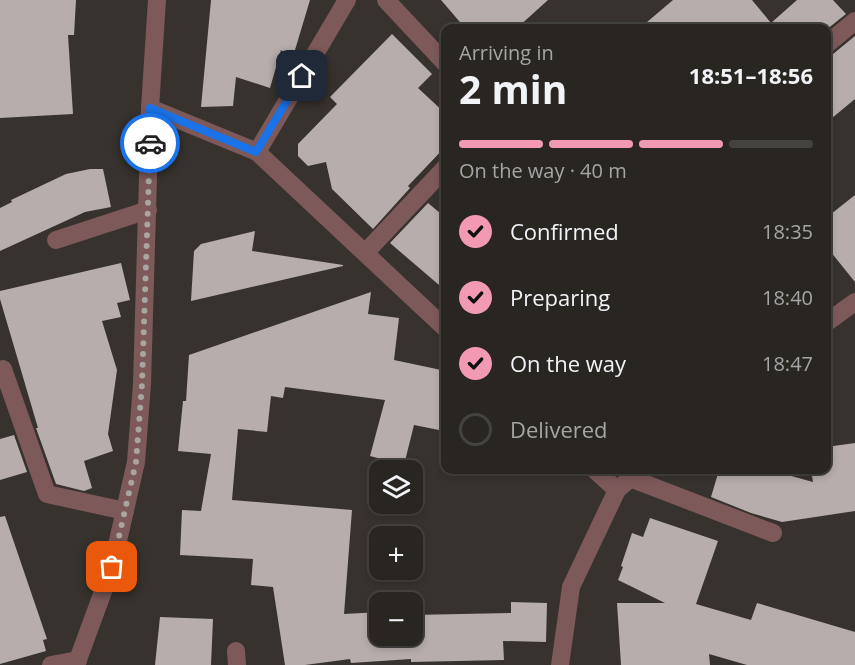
<!DOCTYPE html>
<html lang="en">
<head>
<meta charset="utf-8">
<style>
	:root { --surface:#292622; --page:#312e2a; --text:#f1f3f6; --muted:#a5a5a5; --line:#454340; --accent:#f19ab1 }
	body { margin:0; font-family:"Open Sans",sans-serif; background:var(--page); color:var(--text); height:100vh; display:flex; flex-direction:column; font-size:22px; white-space:nowrap }
	* { box-sizing:border-box; margin:0 }
	p { font-size:20px; color:var(--muted) }
	.icon { flex:none; width:33px; height:33px; fill:none; stroke:currentColor; stroke-width:2; stroke-linecap:round; stroke-linejoin:round }
	.map { position:relative; flex:1; overflow:hidden }
	.panel { position:absolute; left:441px; top:24px; width:390px; height:450px; display:flex; flex-direction:column; background:var(--surface); border-radius:12px; box-shadow:0 3px 9px #0003,0 0 0 2px var(--line) }
	.panel>* { flex:none }
	.tools { position:absolute; left:369px; top:460px; display:grid; gap:12px }
	.tools a { display:grid; place-items:center; width:54px; height:54px; border-radius:12px; background:var(--surface); box-shadow:0 3px 9px #0003,0 0 0 2px var(--line); font-size:30px }
	.pin { position:absolute; display:grid; place-items:center; width:51px; height:51px; color:#fff; margin:-26px; border-radius:12px; box-shadow:0 3px 9px #0006 }
	.courier { position:absolute; display:grid; place-items:center; width:60px; height:60px; margin:-30px; border:4px solid #1a73e8; border-radius:50%; background:#fff; color:#222; box-shadow:0 2px 8px #0007 }
	.headline em { font-style:normal; font-weight:700 }
	.headline div { display:flex; flex-direction:column-reverse }
	.headline { display:flex; align-items:center; justify-content:space-between; height:102px; padding:0 18px }
	h1 { font-size:39px; font-weight:700; line-height:45px }
	.bar { display:grid; grid-template-columns:repeat(4,1fr); gap:9px 6px; align-content:center; height:72px; padding:0 18px }
	.bar i { height:8px; border-radius:4px; background:var(--line) }
	.bar .selected { background:var(--accent) }
	.bar p { grid-column:span 4 }
	ol { padding:0 18px; list-style:none }
	li { display:flex; align-items:center; gap:18px; height:66px }
	li p { margin-inline-start:auto }
	li .icon { padding:6px; border-radius:50%; background:var(--accent); color:#111; stroke-width:4 }
	li:last-child { color:var(--muted) }
	li i { width:33px; height:33px; border:3px solid var(--line); border-radius:50% }
	.map>svg:first-child { display:block }
	.building { fill:#b6adac }
	.lines { fill:none; stroke-linecap:round; stroke-linejoin:round }
	.minor { stroke:#7d595a; stroke-width:18 }
	.done { stroke:#a9a5a1; stroke-width:6; stroke-dasharray:0 10.8 }
	.route { stroke:#1a73e8; stroke-width:8 }
</style>
</head>
<body>
<div class="map">
<svg width="855" height="665" viewBox="0 0 855 665">
	<rect width="100%" height="100%" fill="#37322d"/>
	<g class="building">
		<polygon points="0,0 76,0 74,35 68,35 73,114 0,118"/>
		<polygon points="211,0 310,0 292,60 281,50 270,88 236,77 233,106 201,107"/>
		<polygon points="441,0 548,0 517,28 465,28"/>
		<polygon points="673,0 752,0 771,23 797,0 833,0 846,14 826,30 826,28 640,28"/>
		<polygon points="392,34 432,74 418,88 446,114 446,146 408,186 410,188 373,229 332,189 326,162 308,166 298,156 298,144 337,104 330,97"/>
		<polygon points="855,36 855,99 826,123 826,56 833,54"/>
		<polygon points="90,169 103,169 111,207 85,212 0,251 0,208 12,202 11,200 66,174"/>
		<polygon points="855,195 855,282 826,246 826,218"/>
		<polygon points="428,203 446,218 446,291 390,243"/>
		<polygon points="255,231 252,251 343,265 343,266 191,301 194,251 201,244"/>
		<polygon points="121,263 130,300 117,303 121,317 102,321 117,370 108,434 113,451 84,461 92,488 84,491 56,484 36,428 38,428 0,299 0,291"/>
		<polygon points="371,292 368,314 399,318 394,360 446,371 446,399 439,430 414,425 404,465 370,456 385,400 285,387 283,398 271,396 267,432 238,429 232,500 352,510 344,614 380,612 380,636 412,636 412,615 511,613 511,602 547,603 546,642 503,641 504,660 411,662 411,659 351,663 350,659 305,665 285,665 273,587 251,585 253,559 180,555 182,510 201,511 211,454 178,451 183,401 186,401 189,355"/>
		<polygon points="14,435 27,472 0,480 0,439"/>
		<polygon points="855,443 855,511 782,522 751,513 711,497 719,470 770,470 813,482 811,470 826,470 826,447"/>
		<polygon points="5,516 47,639 43,640 46,651 0,664 0,517"/>
		<polygon points="650,518 718,541 696,604 751,620 757,603 855,632 855,665 747,665 709,654 710,665 621,665 617,603 665,603 618,580 623,567 621,566 632,533 643,537"/>
		<polygon points="160,617 213,619 211,665 155,665"/>
	</g>
	<g class="lines">
		<g class="minor">
			<polyline points="386,0 446,64"/>
			<polyline points="826,45 855,21"/>
			<polyline points="150,108 257,152 446,329"/>
			<polyline points="257,152 347,0"/>
			<polyline points="56,240 148,210"/>
			<polyline points="365,253 446,167"/>
			<polyline points="826,323 855,302"/>
			<polyline points="3,369 47,494 125,511"/>
			<polyline points="595,470 617,490"/>
			<polyline points="630,478 773,533"/>
			<polyline points="236,651 237,665"/>
			<polyline points="51,665 78,660"/>
			<polyline points="76,665 112,567 136,462 142,384 150,108 157,0"/>
			<polyline points="560,665 571,587 617,490 640,470"/>
		</g>
	</g>
	<g class="lines">
		<polyline class="done" points="112,567 136,462 142,384 150,143"/>
		<polyline class="route" points="150,143 150,108 256,152 302,76"/>
	</g>
</svg>
<div class="tools">
<a><svg class="icon" aria-label="layers" viewBox="0 0 24 24"><path d="M12 4l9 5-9 5-9-5zM3 14l9 5 9-5"/></svg></a>
<a>+</a>
<a>−</a>
</div>
<div class="pin" style="left:112px;top:567px;background:#ea580c"><svg class="icon" aria-label="bag" viewBox="0 0 24 24"><path d="M5 8h14l-1 12H6zM9 8a3 3 0 0 1 6 0"/></svg></div>
<div class="pin" style="left:302px;top:76px;background:#1f2937"><svg class="icon" aria-label="home" viewBox="0 0 24 24"><path d="M3 11l9-7 9 7M6 9v11h12V9"/></svg></div>
<div class="courier" style="left:150px;top:143px"><svg class="icon" aria-label="car" viewBox="0 0 24 24"><path d="M5 17H2v-5l4-1 3-4h7l3 4 3 1v5h-3M9 17h6M6 11h13"/><circle cx="7" cy="17" r="2"/><circle cx="17" cy="17" r="2"/></svg></div>
<section class="panel">
<div class="headline"><div><h1>2 min</h1><p>Arriving in</p></div><em>18:51–18:56</em></div>
<div class="bar"><i class="selected"></i><i class="selected"></i><i class="selected"></i><i></i><p>On the way · 40 m</p></div>
<ol>
<li><svg class="icon" aria-label="check" viewBox="0 0 24 24"><path d="M5 12l5 5 9-10"/></svg>Confirmed<p>18:35</p></li>
<li><svg class="icon" aria-label="check" viewBox="0 0 24 24"><path d="M5 12l5 5 9-10"/></svg>Preparing<p>18:40</p></li>
<li><svg class="icon" aria-label="check" viewBox="0 0 24 24"><path d="M5 12l5 5 9-10"/></svg>On the way<p>18:47</p></li>
<li><i></i>Delivered</li>
</ol>
</section>
</div>
</body>
</html>
